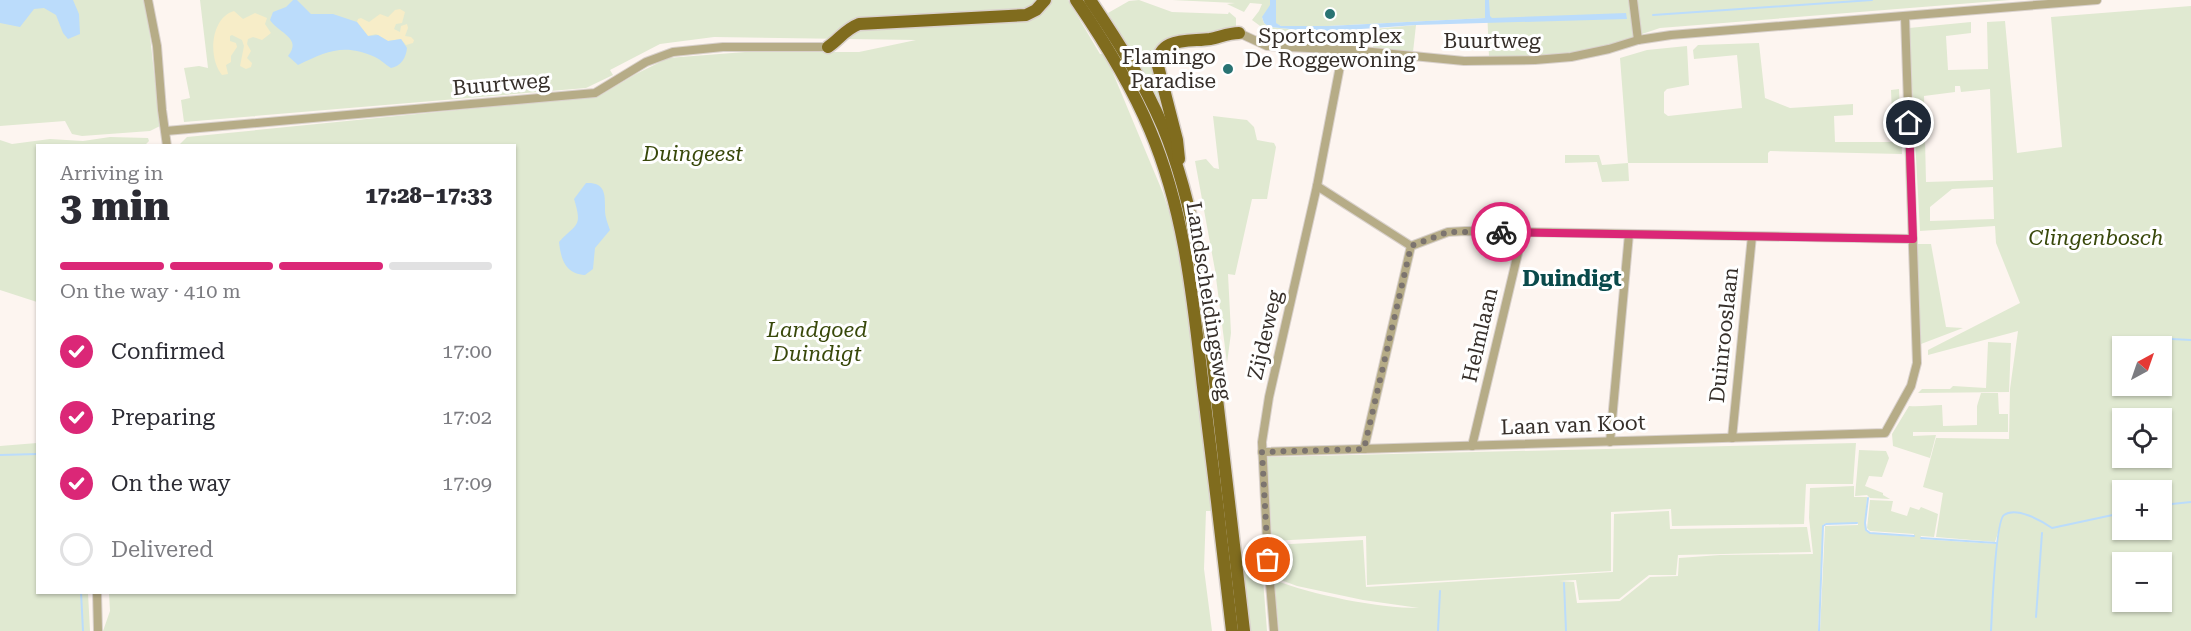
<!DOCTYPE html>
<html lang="en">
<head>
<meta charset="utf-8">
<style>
	:root { --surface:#fff; --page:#f7f7f7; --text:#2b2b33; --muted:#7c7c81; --line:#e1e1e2; --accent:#db2777 }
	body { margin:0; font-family:"Roboto Serif",serif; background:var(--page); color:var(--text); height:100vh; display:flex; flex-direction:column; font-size:22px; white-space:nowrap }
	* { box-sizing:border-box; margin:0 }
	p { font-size:20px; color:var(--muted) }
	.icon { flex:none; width:33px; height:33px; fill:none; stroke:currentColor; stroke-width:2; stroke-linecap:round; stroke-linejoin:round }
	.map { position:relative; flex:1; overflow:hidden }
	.details { position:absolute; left:36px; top:144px; width:480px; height:450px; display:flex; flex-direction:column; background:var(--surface); border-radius:0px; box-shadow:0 2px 4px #0004 }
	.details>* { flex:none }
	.needle { width:39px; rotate:40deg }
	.tools { position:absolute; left:2112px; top:336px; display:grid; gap:12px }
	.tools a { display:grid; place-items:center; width:60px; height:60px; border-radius:0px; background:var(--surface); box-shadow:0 2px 4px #0004; font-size:30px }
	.pin { position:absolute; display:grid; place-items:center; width:51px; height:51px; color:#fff; margin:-26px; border:3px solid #fff; border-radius:50%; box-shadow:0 2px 6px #0007 }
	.courier { position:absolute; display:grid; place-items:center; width:60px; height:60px; margin:-30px; border:4px solid #db2777; border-radius:50%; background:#fff; color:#222; box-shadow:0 2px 8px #0007 }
	.head em { font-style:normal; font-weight:800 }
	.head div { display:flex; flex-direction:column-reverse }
	.head { display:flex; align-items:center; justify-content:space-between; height:102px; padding:0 24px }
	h1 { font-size:39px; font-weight:800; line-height:45px }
	.bar { display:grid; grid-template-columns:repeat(4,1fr); gap:9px 6px; align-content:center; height:72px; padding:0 24px }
	.bar i { height:8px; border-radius:4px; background:var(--line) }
	.bar .active { background:var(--accent) }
	.bar p { grid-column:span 4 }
	ol { padding:0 24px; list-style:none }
	li { display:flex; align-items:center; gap:18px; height:66px }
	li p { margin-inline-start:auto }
	li .icon { padding:6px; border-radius:50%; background:var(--accent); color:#fff; stroke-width:4 }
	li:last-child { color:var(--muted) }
	li i { width:33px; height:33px; border:3px solid var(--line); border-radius:50% }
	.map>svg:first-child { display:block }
	.green { fill:#e0e9d1; fill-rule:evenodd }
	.sand { fill:#f7edc8 }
	.water { fill:#bbdcfb }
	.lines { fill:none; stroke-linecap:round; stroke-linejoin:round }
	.stream { stroke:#bbdcfb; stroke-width:2 }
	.street-casing { stroke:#d9d1cc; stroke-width:10 }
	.primary-casing { stroke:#d9d1cc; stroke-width:15 }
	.street { stroke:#b6ac87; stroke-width:8 }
	.primary { stroke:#806c1e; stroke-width:12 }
	.done { stroke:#7c746f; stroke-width:6; stroke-dasharray:0 10.8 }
	.route { stroke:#db2777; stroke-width:8 }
	.poi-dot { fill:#297373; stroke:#fff; stroke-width:2 }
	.labels { text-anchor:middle; stroke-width:6; stroke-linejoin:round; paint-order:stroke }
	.poi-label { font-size:21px; fill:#362f2a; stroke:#fff }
	.street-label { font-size:21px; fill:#362f2a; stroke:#fff }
	.park-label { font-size:21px; font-style:italic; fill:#38480a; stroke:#fff }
	.neighbourhood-label { font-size:22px; font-weight:bold; fill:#094a4b; stroke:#fff }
</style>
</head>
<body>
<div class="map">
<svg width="2191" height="631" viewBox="0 0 2191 631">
	<rect width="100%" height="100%" fill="#fdf5f0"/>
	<g class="green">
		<polygon points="0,0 146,0 160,126 150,131 82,136 72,134 65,121 0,126"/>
		<polygon points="200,0 1068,0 1100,54 1105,54 1163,193 1181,247 1212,511 1206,511 1204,569 1212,631 103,631 110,611 109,593 514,592 514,146 179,145 187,137 599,96 636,74 668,58 745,52 859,52 916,40 714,37 660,44 610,70 613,75 586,88 184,122 181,100 190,98 184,68 199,66 208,68"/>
		<polygon points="1139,0 1172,12 1228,14 1229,12 1236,18 1236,29 1234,31 1175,37 1168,39 1158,48 1174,138 1137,64 1108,13 1129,1"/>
		<polygon points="1172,0 2010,0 1660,28 1594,50 1557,56 1489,57 1487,8 1485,8 1486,18 1328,26 1281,26 1262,17 1264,23 1269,27 1320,32 1352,29 1353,39 1271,34 1252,20 1259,11 1262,4 1250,3 1244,12 1227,4 1235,3"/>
		<path d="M2191,6V631H1820L1825,526L1858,525V523H1826L1823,525L1818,631H1279L1274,580C1314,595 1376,608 1419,608L1363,600L1297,586L1273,577V545L1363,540L1366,587L1613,572L1614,514L1669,511L1670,529L1807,527L1811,552L1678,555L1676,575H1649L1619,599L1579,600L1576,580L1559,581L1574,582L1577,603L1620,601L1650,577L1678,576L1679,558L1720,555L1813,554L1809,518L1810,488L1854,486V497H1867L1865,530L1869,533L1914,537V534L1870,531L1867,528L1870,500L1893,501L1891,511L1907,516L1910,507L1919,510L1921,507L1938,514L1934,537L1921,536L1920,539L1998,544V533L1995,542L1936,537L1943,493L1923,487L1936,438L2009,439L2010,389L2018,331L1928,355V350L2020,303L1996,243L1995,226L1920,231L1909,28L1971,22V33L1946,36L1948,70L1988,69L1987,22L2005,21L2017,153L2062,147L2051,17ZM1955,86H1960L1961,92L1990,89L1993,180L1926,182L1924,96L1955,92ZM1993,187L1994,219L1930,221V207L1952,189ZM2122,346H2162V386H2122ZM2122,418H2162V458H2122ZM2122,490H2162V530H2122ZM2122,562H2162V602H2122Z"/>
		<polygon points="1416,25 1413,52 1373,48 1374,29"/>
		<polygon points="1759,43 1765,98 1790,108 1853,104 1853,115 1834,116 1835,142 1893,142 1891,90 1899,89 1902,154 1770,151 1768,153 1768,163 1628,163 1629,181 1602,182 1597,162 1565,163 1565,155 1599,155 1602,165 1628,163 1620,58 1647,50 1687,46 1689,85 1667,89 1664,92 1664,113 1668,116 1742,108 1737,55 1694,59 1693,50 1698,45"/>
		<polygon points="1213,116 1247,120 1254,127 1257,140 1274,143 1276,147 1267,199 1252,199 1235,275 1228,274 1231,333 1227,363 1215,270 1195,161 1206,159 1214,168 1219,169"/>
		<polygon points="110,137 148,138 149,141 144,146 38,146 37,302 0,290 0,140 12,144 50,139 83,141"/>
		<polygon points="1917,244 1931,244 1946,327 1963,328 1921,344"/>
		<polygon points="1988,342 2011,343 2009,392 1918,393 1922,389 1950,389 1953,386 1986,388"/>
		<path d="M1981,393H1998L1999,414H2008V432H1913V436L1936,435L1930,458L1893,446L1892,434L1909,406C1920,407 1930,405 1942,405L1943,426L1977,425V406Z"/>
		<polygon points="37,443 38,592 88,593 90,631 0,631 0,446"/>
		<polygon points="1856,443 1853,484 1806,484 1804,524 1672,526 1671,509 1611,512 1611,571 1367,585 1366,536 1272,541 1267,457"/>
		<polygon points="1859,450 1886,451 1889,458 1882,477 1869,476 1865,486 1883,493 1883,495 1890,499 1870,498 1867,495 1855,496"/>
		<polygon points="1261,554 1267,631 1250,631 1242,555"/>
	</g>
	<g class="sand">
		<polygon points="400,9 405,12 402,23 396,24 394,29 400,32 401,26 407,24 408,28 405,36 411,37 414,40 413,43 406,45 401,39 388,41 376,34 368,36 357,22 358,19 361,18 369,22 380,14 388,17 395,10"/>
		<path d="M234,11L243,19L255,13L267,18L265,24L271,33L262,40L253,37L248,39L247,44L251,51L247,58L252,63L251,67L246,69L240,66L244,46L242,40L232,35L230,36V41L236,43L237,47L231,56V62L226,65L228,74L222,75C208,59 210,18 234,11Z"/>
	</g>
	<g class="water">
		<polygon points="0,0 73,0 79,14 80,34 68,39 63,33 56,15 44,8 34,9 20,27 0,23"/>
		<path d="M293,0H297L311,14H333L357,22L368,36L378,35L388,41L401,39L407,48C406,58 401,66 391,68C386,65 381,60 375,57C344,43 327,51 298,65L288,56C303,38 278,33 270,20L273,12L286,7Z"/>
		<polygon points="1270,0 1276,0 1276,23 1281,26 1328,26 1485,18 1485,0 1489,0 1490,16 1492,18 1626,13 1627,19 1416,25 1320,32 1269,27 1264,23 1262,17 1270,5"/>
		<path d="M586,183C606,182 605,195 605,210C605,217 608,224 610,230L595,248L593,269L585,275C565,274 561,259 559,242C576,223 583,228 574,199Z"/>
	</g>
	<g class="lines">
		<g class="stream">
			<polyline points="1653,15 1872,0"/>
			<polyline points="2133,337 2191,340"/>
			<polyline points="0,455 38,454"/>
			<polyline points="1868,498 1865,523 1866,530 1870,533 1914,536"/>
			<polyline points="2162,505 2191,502"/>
			<polyline points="1921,538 1996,543"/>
			<polyline points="1564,583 1566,631"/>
			<polyline points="81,592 83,631"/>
			<polyline points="2036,617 2042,533"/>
			<polyline points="1438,631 1440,591"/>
			<polyline points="1819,631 1823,526 1826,524 1857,523"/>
			<path d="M1991,631C1992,615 1995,521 2004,515C2016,506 2042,521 2052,528L2122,513"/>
		</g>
		<g class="street-casing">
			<g id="street">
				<polyline points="148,0 157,46 162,110 167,146"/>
				<polyline points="1633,0 1638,40"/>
				<polyline points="1239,33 1267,46 1352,50 1464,61 1535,60 1571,57 1609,49 1638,40 1671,35 2097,0"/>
				<polyline points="166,131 595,93 646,62 673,52 723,47 828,47"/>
				<polyline points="1317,186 1411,246 1448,232 1465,231 1913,239"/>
				<polyline points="1732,438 1752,236"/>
				<polyline points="1610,442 1629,234"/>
				<polyline points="1472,446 1523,232"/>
				<polyline points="1364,449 1411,246"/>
				<polyline points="1262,452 1885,433 1911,386 1917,363 1905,17"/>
				<polyline points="97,592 98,631"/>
				<polyline points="1274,631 1268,560 1262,442 1269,397 1317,186 1341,61 1341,50"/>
			</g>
		</g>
		<g class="primary-casing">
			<g id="primary">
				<path d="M1076,0C1104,41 1131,84 1150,130C1185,212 1193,300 1203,387C1213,468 1223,550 1232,631"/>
				<path d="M1090,0C1117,40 1144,82 1163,127C1186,183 1198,243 1206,304L1244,631"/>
				<path d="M828,47C840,39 844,30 859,24L1026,15L1036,10L1045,0"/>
				<path d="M1179,159L1177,140L1158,66C1157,36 1190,42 1210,39C1220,37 1229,33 1239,33"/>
			</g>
		</g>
		<use href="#street" class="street"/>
		<use href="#primary" class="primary"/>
	</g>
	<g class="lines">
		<polyline class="done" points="1268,560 1262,452 1364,449 1411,246 1448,232 1501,232"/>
		<polyline class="route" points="1501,232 1913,239 1909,123"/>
	</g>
	<g class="poi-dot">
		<circle cx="1330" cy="14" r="6"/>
		<circle cx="1228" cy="69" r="6"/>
	</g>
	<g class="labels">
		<g class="poi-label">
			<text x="1330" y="43">Sportcomplex<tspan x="1330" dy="24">De Roggewoning</tspan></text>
			<text x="1216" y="64" text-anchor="end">Flamingo<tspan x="1216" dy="24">Paradise</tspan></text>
		</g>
		<g class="street-label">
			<text x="1492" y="48">Buurtweg</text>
			<text transform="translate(501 84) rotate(-5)" y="7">Buurtweg</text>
			<text transform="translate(1209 301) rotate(81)" y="7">Landscheidingsweg</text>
			<text transform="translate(1265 335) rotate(-77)" y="7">Zijdeweg</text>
			<text transform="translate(1480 335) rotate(-77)" y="7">Helmlaan</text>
			<text transform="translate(1724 335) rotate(-84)" y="7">Duinrooslaan</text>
			<text transform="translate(1573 425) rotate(-2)" y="7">Laan van Koot</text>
		</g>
		<g class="park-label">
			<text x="693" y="161">Duingeest</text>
			<text x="2096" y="245">Clingenbosch</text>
			<text x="817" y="337">Landgoed<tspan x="817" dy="24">Duindigt</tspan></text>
		</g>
		<g class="neighbourhood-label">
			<text x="1572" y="286">Duindigt</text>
		</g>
	</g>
</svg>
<div class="tools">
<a><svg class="needle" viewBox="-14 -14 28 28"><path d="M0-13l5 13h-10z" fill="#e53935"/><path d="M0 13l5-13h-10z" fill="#7c7c81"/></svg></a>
<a><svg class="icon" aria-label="locate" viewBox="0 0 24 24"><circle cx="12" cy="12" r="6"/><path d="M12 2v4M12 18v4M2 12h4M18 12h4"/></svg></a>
<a>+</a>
<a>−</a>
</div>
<div class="pin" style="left:1268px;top:560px;background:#ea580c"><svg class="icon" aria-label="bag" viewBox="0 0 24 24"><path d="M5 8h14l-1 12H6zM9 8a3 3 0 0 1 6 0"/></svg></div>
<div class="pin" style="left:1909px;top:123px;background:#1f2937"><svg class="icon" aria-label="home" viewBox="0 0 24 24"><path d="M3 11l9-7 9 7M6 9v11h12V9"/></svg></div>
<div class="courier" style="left:1501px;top:232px"><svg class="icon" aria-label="bike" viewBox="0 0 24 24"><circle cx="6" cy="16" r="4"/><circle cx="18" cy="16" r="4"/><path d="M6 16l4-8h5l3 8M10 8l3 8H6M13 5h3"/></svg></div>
<section class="details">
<div class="head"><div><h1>3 min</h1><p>Arriving in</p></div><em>17:28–17:33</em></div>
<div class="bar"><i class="active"></i><i class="active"></i><i class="active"></i><i></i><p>On the way · 410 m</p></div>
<ol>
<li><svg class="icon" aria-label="check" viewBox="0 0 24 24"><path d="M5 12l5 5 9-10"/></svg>Confirmed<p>17:00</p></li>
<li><svg class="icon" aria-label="check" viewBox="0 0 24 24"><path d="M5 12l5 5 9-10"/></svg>Preparing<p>17:02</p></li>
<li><svg class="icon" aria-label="check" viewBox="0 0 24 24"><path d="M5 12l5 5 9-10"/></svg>On the way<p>17:09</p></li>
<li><i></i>Delivered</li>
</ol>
</section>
</div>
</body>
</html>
